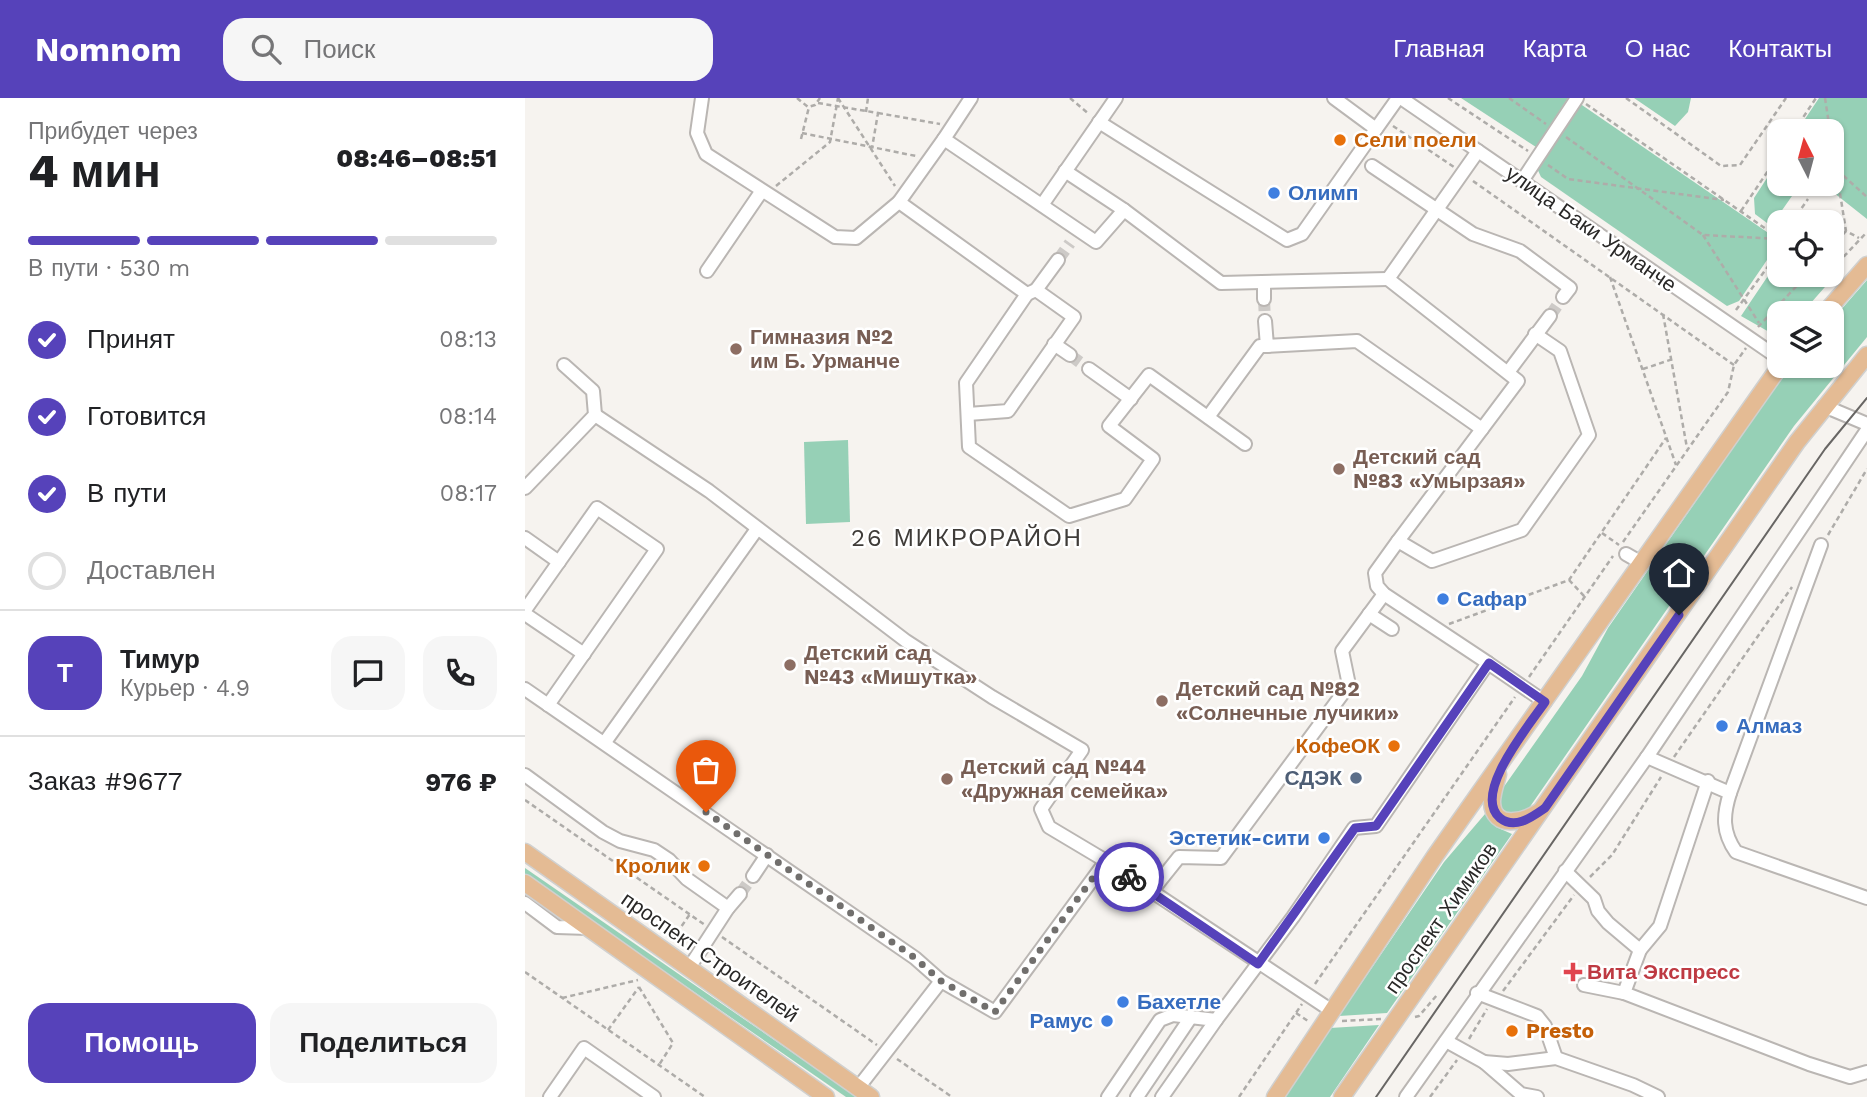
<!DOCTYPE html>
<html lang="ru">
<head>
<meta charset="utf-8">
<style>
	:root { --surface:#fff; --page:#f6f6f6; --text:#202124; --muted:#757577; --line:#e0e0e0; --accent:#5642ba }
	body { margin:0; font-family:"Work Sans",sans-serif; background:var(--page); color:var(--text); height:100vh; display:flex; flex-direction:column; font-size:26px; white-space:nowrap }
	* { box-sizing:border-box; margin:0 }
	p { font-size:23px; color:var(--muted) }
	.icon { flex:none; width:38px; height:38px; fill:none; stroke:currentColor; stroke-width:2; stroke-linecap:round; stroke-linejoin:round }
	.map { position:relative; flex:1; overflow:hidden }
	.details { display:flex; flex-direction:column; background:var(--surface); width:525px }
	.details>* { flex:none }
	.needle { width:46px; rotate:354deg }
	.fabs { position:absolute; left:1242px; top:21px; display:grid; gap:14px }
	.fabs a { display:grid; place-items:center; width:77px; height:77px; border-radius:14px; background:var(--surface); box-shadow:0 2px 5px #0004; font-size:35px }
	.pin { position:absolute; display:grid; place-items:center; width:60px; height:60px; color:#fff; margin:-72px -30px; border-radius:50% 50% 50% 0; rotate:-45deg; box-shadow:0 0 7px #0007 }
	.pin .icon { rotate:45deg }
	.courier { position:absolute; display:grid; place-items:center; width:70px; height:70px; margin:-35px; border:5px solid #5642ba; border-radius:50%; background:#fff; color:#222; box-shadow:0 2px 9px #0007 }
	.summary em { font-style:normal; font-weight:800 }
	.summary div { display:flex; flex-direction:column-reverse }
	.summary { display:flex; align-items:center; justify-content:space-between; height:119px; padding:0 28px }
	h1 { font-size:46px; font-weight:800; line-height:52px }
	.bar { display:grid; grid-template-columns:repeat(4,1fr); gap:10px 7px; align-content:center; height:84px; padding:0 28px }
	.bar i { height:9px; border-radius:5px; background:var(--line) }
	.bar .current { background:var(--accent) }
	.bar p { grid-column:span 4 }
	.line { display:flex; align-items:center; gap:18px; padding:0 28px; border-top:2px solid var(--line) }
	.line div { flex:1 }
	.round { display:grid; place-items:center; flex:none; width:74px; height:74px; border-radius:21px; background:var(--page) }
	ol { padding:0 28px; list-style:none }
	li { display:flex; align-items:center; gap:21px; height:77px }
	li p { margin-inline-start:auto }
	li .icon { padding:7px; border-radius:50%; background:var(--accent); color:#fff; stroke-width:4 }
	li:last-child { color:var(--muted) }
	li i { width:38px; height:38px; border:4px solid var(--line); border-radius:50% }
	.button { display:flex; gap:14px; margin-top:auto; padding:14px 28px }
	.button a { flex:1; height:80px; border-radius:21px; background:var(--accent); color:#fff; font-size:28px; font-weight:800; line-height:80px; text-align:center }
	.button a+a { background:var(--page); color:var(--text) }
	header { display:flex; align-items:center; gap:42px; box-sizing:border-box; height:98px; padding:0 35px; background:var(--accent); color:#fff }
	header strong { font-size:33px }
	nav { display:flex; gap:38px; margin-inline-start:auto; font-size:24px }
	.search { width:490px; height:63px; background:var(--page); display:flex; align-items:center; gap:18px; box-sizing:border-box; padding:0 24px; border-radius:21px; color:var(--muted); font-size:26px }
	main { display:flex; flex:1; min-height:0 }
	.map>svg:first-child { display:block }
	.green { fill:#96d0b6 }
	.lines { fill:none; stroke-linecap:round; stroke-linejoin:round }
	.minor-tunnel { stroke:#cdcac7; stroke-width:12; stroke-dasharray:12 6; stroke-linecap:butt }
	.minor-casing { stroke:#bab6b3; stroke-width:16 }
	.major-casing { stroke:#d0d0cf; stroke-width:19 }
	.path { stroke:#aeaca9; stroke-width:2.5; stroke-dasharray:5 3.5; stroke-linecap:butt }
	.minor { stroke:#fff; stroke-width:12 }
	.major { stroke:#e4bb94; stroke-width:16 }
	.tram { stroke:#686664; stroke-width:2 }
	.done { stroke:#716f6d; stroke-width:7; stroke-dasharray:0 12.6 }
	.route { stroke:#5642ba; stroke-width:9 }
	.food-dot { fill:#e8710a; stroke:#fff; stroke-width:2.5 }
	.shop-dot { fill:#3f7fe0; stroke:#fff; stroke-width:2.5 }
	.education-dot { fill:#8d6e63; stroke:#fff; stroke-width:2.5 }
	.service-dot { fill:#5c6f8a; stroke:#fff; stroke-width:2.5 }
	.health-dot { fill:#e0444e; stroke:#fff; stroke-width:2.5 }
	.labels { text-anchor:middle; stroke-width:5; stroke-linejoin:round; paint-order:stroke }
	.food-label { font-size:21px; font-weight:bold; fill:#c56008; stroke:#fff; text-anchor:start }
	.shop-label { font-size:21px; font-weight:bold; fill:#366cbe; stroke:#fff; text-anchor:start }
	.street-label { font-size:21px; fill:#292827; stroke:#fff }
	.education-label { font-size:21px; font-weight:bold; fill:#785e54; stroke:#fff; text-anchor:start }
	.service-label { font-size:21px; font-weight:bold; fill:#4e5e75; stroke:#fff; text-anchor:end }
	.health-label { font-size:21px; font-weight:bold; fill:#be3a42; stroke:#fff; text-anchor:start }
	.quarter-label { font-size:24px; letter-spacing:2px; fill:#3f3c39; stroke:#fff }
</style>
</head>
<body>
<header>
<strong>Nomnom</strong>
<div class="search"><svg class="icon" aria-label="search" viewBox="0 0 24 24"><circle cx="10" cy="10" r="6"/><path d="M15 15l6 6"/></svg>Поиск</div>
<nav><a>Главная</a><a>Карта</a><a>О нас</a><a>Контакты</a></nav>
</header>
<main>
<section class="details">
<div class="summary"><div><h1>4 мин</h1><p>Прибудет через</p></div><em>08:46–08:51</em></div>
<div class="bar"><i class="current"></i><i class="current"></i><i class="current"></i><i></i><p>В пути · 530 m</p></div>
<ol>
<li><svg class="icon" aria-label="check" viewBox="0 0 24 24"><path d="M5 12l5 5 9-10"/></svg>Принят<p>08:13</p></li>
<li><svg class="icon" aria-label="check" viewBox="0 0 24 24"><path d="M5 12l5 5 9-10"/></svg>Готовится<p>08:14</p></li>
<li><svg class="icon" aria-label="check" viewBox="0 0 24 24"><path d="M5 12l5 5 9-10"/></svg>В пути<p>08:17</p></li>
<li><i></i>Доставлен</li>
</ol>
<div class="line" style="height:126px"><b class="round" style="background:var(--accent);color:#fff">Т</b><div><b>Тимур</b><p>Курьер · 4.9</p></div><a class="round"><svg class="icon" aria-label="chat" viewBox="0 0 24 24"><path d="M4 5h16v11H9l-5 4z"/></svg></a><a class="round"><svg class="icon" aria-label="phone" viewBox="0 0 24 24"><path d="M5 4h4l2 5-3 2q2 4 5 5l2-3 5 2v4C11 20 4 13 5 4z"/></svg></a></div>
<div class="line" style="height:91px"><div>Заказ #9677</div><b>976 ₽</b></div>
<div class="button"><a>Помощь</a><a>Поделиться</a></div>
</section>
<div class="map">
<svg width="1342" height="999" viewBox="0 0 1342 999">
	<rect width="100%" height="100%" fill="#f6f3ef"/>
	<g class="green">
		<polygon points="936,0 1043,0 1011,49"/>
		<polygon points="1109,0 1166,0 1163,14 1150,28"/>
		<polygon points="1294,0 1342,0 1342,121 1299,87 1289,96 1274,88 1246,128 1230,116 1229,100 1255,60 1255,86 1307,86 1307,33 1272,33"/>
		<polygon points="1054,5 1255,143 1214,203 1202,208 1016,79 1011,68"/>
		<polygon points="1255,160 1255,177 1300,177 1307,181 1277,215 1255,215 1253,239 1216,218"/>
		<polygon points="1342,182 1342,239 1269,328 1002,713 983,716 974,707 978,690 1057,578 1083,530 1248,292 1268,268 1307,268 1307,222"/>
		<polygon points="323,342 325,424 281,426 279,344"/>
		<polygon points="960,716 971,729 987,736 862,915 814,918 919,764"/>
		<polygon points="0,770 332,999 321,999 0,777"/>
		<polygon points="854,927 805,999 758,999 805,930"/>
	</g>
	<g class="lines">
		<g class="minor-tunnel">
			<polyline points="533,162 545,145"/>
			<polyline points="739,201 740,223"/>
			<polyline points="1025,218 1038,199"/>
			<polyline points="545,257 564,271"/>
			<polyline points="215,796 228,778"/>
		</g>
		<g class="minor-casing">
			<g id="minor">
				<polyline points="177,0 172,35 181,56 310,139 331,140 374,104"/>
				<polyline points="809,0 851,31 873,0"/>
				<polyline points="876,0 1255,261"/>
				<polyline points="574,24 762,142 777,136 851,31"/>
				<polyline points="419,41 446,0"/>
				<polyline points="847,68 948,136 995,153 1045,190 1038,199"/>
				<polyline points="540,73 599,112"/>
				<polyline points="997,83 1052,0"/>
				<polyline points="517,107 591,0"/>
				<polyline points="182,173 236,94"/>
				<polyline points="511,192 533,162"/>
				<polyline points="739,201 739,185"/>
				<polyline points="740,223 742,248 832,243 957,331"/>
				<polyline points="529,246 545,257"/>
				<polyline points="564,271 606,301"/>
				<polyline points="984,273 1025,218"/>
				<polyline points="1299,308 1342,326"/>
				<polyline points="443,316 483,313 549,219 511,192 502,196"/>
				<polyline points="70,317 184,393 381,543 467,599 557,652 516,711 524,729 581,763"/>
				<polyline points="683,319 735,248 742,248"/>
				<polyline points="720,346 624,277 584,328 628,361 600,401 544,418 444,349 441,285 502,196 374,104 419,41 571,144 599,112 696,185 863,181"/>
				<polyline points="0,390 70,317 68,293 39,267"/>
				<polyline points="0,440 34,464"/>
				<polyline points="873,443 993,283 863,181 953,53"/>
				<polyline points="1101,456 1115,464"/>
				<polyline points="0,512 72,410 132,451 23,607"/>
				<polyline points="0,516 59,556"/>
				<polyline points="844,516 867,531"/>
				<polyline points="963,565 859,496 852,488 850,475 873,443 907,463 997,432 1064,337 1035,253 1010,236"/>
				<polyline points="0,591 390,860 416,883"/>
				<polyline points="80,644 232,431"/>
				<path d="M1122,659L1205,695C1198,717 1197,734 1211,754L1342,800"/>
				<polyline points="0,677 78,734 95,743 129,752 144,762 162,781 203,810"/>
				<polyline points="1205,695 1296,447"/>
				<polyline points="1040,773 1069,801 1073,813 1083,825 1115,852 1099,895 1059,887"/>
				<polyline points="228,778 242,757"/>
				<polyline points="626,794 654,759 696,760 824,587 817,553 859,496"/>
				<polyline points="0,805 32,829 63,830"/>
				<polyline points="1115,852 1135,828 1183,683"/>
				<polyline points="164,870 203,810 215,796"/>
				<polyline points="952,895 1012,918 1020,928 1031,960"/>
				<polyline points="1099,895 1284,966 1325,979 1342,974"/>
				<polyline points="691,922 768,819 829,730 851,728 963,565 1020,604"/>
				<polyline points="921,943 959,964 996,996 1012,999"/>
				<polyline points="959,964 983,966 1031,960 1108,987 1133,999"/>
				<polyline points="333,990 416,883 470,914 581,763 807,913"/>
				<polyline points="25,999 59,950 129,999"/>
				<polyline points="583,999 635,922 648,917 691,922 637,999"/>
				<polyline points="612,999 666,919"/>
				<polyline points="881,999 1122,659 1342,332"/>
			</g>
		</g>
		<g class="major-casing">
			<g id="major">
				<polyline points="1300,215 1342,167"/>
				<path d="M973,676C971,685 967,695 967,704C968,732 999,724 1014,714"/>
				<polyline points="0,754 346,999"/>
				<polyline points="0,785 301,999"/>
				<polyline points="750,999 910,758 1255,268"/>
				<polyline points="817,999 1272,344 1342,257"/>
			</g>
		</g>
		<g class="path">
			<polyline points="272,0 283,9 290,7 295,0"/>
			<polyline points="313,0 370,88"/>
			<polyline points="545,0 564,16"/>
			<polyline points="923,0 1003,53"/>
			<polyline points="984,0 1021,26"/>
			<polyline points="1101,0 1196,68 1215,67 1261,0"/>
			<polyline points="1300,0 1305,33"/>
			<polyline points="293,5 353,15 347,50"/>
			<polyline points="1061,6 1254,140"/>
			<polyline points="341,14 343,0"/>
			<polyline points="353,15 415,26"/>
			<polyline points="868,28 929,69"/>
			<polyline points="1269,33 1291,0"/>
			<polyline points="277,35 391,58"/>
			<polyline points="1041,39 1178,137 1255,141"/>
			<polyline points="276,41 284,9"/>
			<polyline points="1307,45 1321,133 1334,140"/>
			<polyline points="1023,67 1043,81 1199,102"/>
			<polyline points="1312,72 1342,99"/>
			<polyline points="948,83 1209,267"/>
			<polyline points="251,88 305,44 313,0"/>
			<polyline points="1216,113 1255,55"/>
			<polyline points="1267,124 1283,101"/>
			<polyline points="1178,137 1234,225"/>
			<polyline points="1307,149 1321,133"/>
			<polyline points="1307,171 1342,134"/>
			<polyline points="1085,179 1151,367"/>
			<polyline points="1211,212 1255,152"/>
			<polyline points="1138,216 1162,350"/>
			<polyline points="1233,229 1282,177"/>
			<polyline points="1118,271 1148,261"/>
			<polyline points="1077,435 1094,447"/>
			<polyline points="1303,437 1342,371"/>
			<polyline points="1098,444 1203,294 1209,267 1221,250"/>
			<polyline points="1044,482 1060,499"/>
			<polyline points="924,526 1044,482 1141,340"/>
			<polyline points="1004,579 1088,458"/>
			<polyline points="1149,659 1267,489"/>
			<polyline points="0,702 180,827"/>
			<polyline points="1065,779 1087,757 1136,679"/>
			<polyline points="197,839 352,947"/>
			<polyline points="147,842 165,816"/>
			<polyline points="0,874 180,999"/>
			<polyline points="790,886 990,599"/>
			<polyline points="114,889 148,945 134,967"/>
			<polyline points="978,893 1049,797"/>
			<polyline points="37,900 113,882"/>
			<polyline points="771,915 783,923"/>
			<polyline points="890,919 894,918 912,897"/>
			<polyline points="817,923 856,921"/>
			<polyline points="83,932 114,889"/>
			<polyline points="944,941 962,911"/>
			<polyline points="372,961 427,999"/>
			<polyline points="714,999 777,906"/>
			<polyline points="905,999 932,962"/>
		</g>
		<use href="#minor" class="minor"/>
		<use href="#major" class="major"/>
		<polyline class="tram" points="851,999 1300,351 1342,300"/>
	</g>
	<g class="lines">
		<polyline class="done" points="181,714 390,860 416,883 470,914 581,762 604,779"/>
		<path class="route" d="M604,779L733,866L830,730L851,728L964,565L1020,604C1006,625 946,696 975,720C990,732 1007,719 1020,710L1154,517"/>
	</g>
	<g class="food-dot">
		<circle cx="815" cy="42" r="7"/>
		<circle cx="869" cy="648" r="7"/>
		<circle cx="179" cy="768" r="7"/>
		<circle cx="987" cy="933" r="7"/>
	</g>
	<g class="shop-dot">
		<circle cx="749" cy="95" r="7"/>
		<circle cx="918" cy="501" r="7"/>
		<circle cx="1197" cy="628" r="7"/>
		<circle cx="799" cy="740" r="7"/>
		<circle cx="598" cy="904" r="7"/>
		<circle cx="582" cy="923" r="7"/>
	</g>
	<g class="education-dot">
		<circle cx="211" cy="251" r="7"/>
		<circle cx="814" cy="371" r="7"/>
		<circle cx="265" cy="567" r="7"/>
		<circle cx="637" cy="603" r="7"/>
		<circle cx="422" cy="681" r="7"/>
	</g>
	<circle class="service-dot" cx="831" cy="680" r="7"/>
	<path class="health-dot" d="M1044.5 863.5h7v7h7v7h-7v7h-7v-7h-7v-7h7z"/>
	<g class="labels">
		<g class="food-label">
			<text x="829" y="49">Сели поели</text>
			<text x="855" y="655" text-anchor="end">КофеОК</text>
			<text x="165" y="775" text-anchor="end">Кролик</text>
			<text x="1001" y="940">Presto</text>
		</g>
		<g class="shop-label">
			<text x="763" y="102">Олимп</text>
			<text x="932" y="508">Сафар</text>
			<text x="1211" y="635">Алмаз</text>
			<text x="785" y="747" text-anchor="end">Эстетик-сити</text>
			<text x="612" y="911">Бахетле</text>
			<text x="568" y="930" text-anchor="end">Рамус</text>
		</g>
		<g class="street-label">
			<text transform="translate(1066 131) rotate(35)" y="7">улица Баки Урманче</text>
			<text transform="translate(916 820) rotate(-55)" y="7">проспект Химиков</text>
			<text transform="translate(185 859) rotate(35)" y="7">проспект Строителей</text>
		</g>
		<g class="education-label">
			<text x="225" y="246">Гимназия №2<tspan x="225" dy="24">им Б. Урманче</tspan></text>
			<text x="828" y="366">Детский сад<tspan x="828" dy="24">№83 «Умырзая»</tspan></text>
			<text x="279" y="562">Детский сад<tspan x="279" dy="24">№43 «Мишутка»</tspan></text>
			<text x="651" y="598">Детский сад №82<tspan x="651" dy="24">«Солнечные лучики»</tspan></text>
			<text x="436" y="676">Детский сад №44<tspan x="436" dy="24">«Дружная семейка»</tspan></text>
		</g>
		<g class="service-label">
			<text x="817" y="687">СДЭК</text>
		</g>
		<g class="health-label">
			<text x="1062" y="881">Вита Экспресс</text>
		</g>
		<g class="quarter-label">
			<text x="442" y="448">26 МИКРОРАЙОН</text>
		</g>
	</g>
</svg>
<div class="fabs">
<a><svg class="needle" viewBox="-14 -14 28 28"><path d="M0-13l5 13h-10z" fill="#e53935"/><path d="M0 13l5-13h-10z" fill="#757577"/></svg></a>
<a><svg class="icon" aria-label="locate" viewBox="0 0 24 24"><circle cx="12" cy="12" r="6"/><path d="M12 2v4M12 18v4M2 12h4M18 12h4"/></svg></a>
<a><svg class="icon" aria-label="layers" viewBox="0 0 24 24"><path d="M12 4l9 5-9 5-9-5zM3 14l9 5 9-5"/></svg></a>
</div>
<div class="pin" style="left:181px;top:714px;background:#ea580c"><svg class="icon" aria-label="bag" viewBox="0 0 24 24"><path d="M5 8h14l-1 12H6zM9 8a3 3 0 0 1 6 0"/></svg></div>
<div class="pin" style="left:1154px;top:517px;background:#1f2937"><svg class="icon" aria-label="home" viewBox="0 0 24 24"><path d="M3 11l9-7 9 7M6 9v11h12V9"/></svg></div>
<div class="courier" style="left:604px;top:779px"><svg class="icon" aria-label="bike" viewBox="0 0 24 24"><circle cx="6" cy="16" r="4"/><circle cx="18" cy="16" r="4"/><path d="M6 16l4-8h5l3 8M10 8l3 8H6M13 5h3"/></svg></div>
</div>
</main>
</body>
</html>
